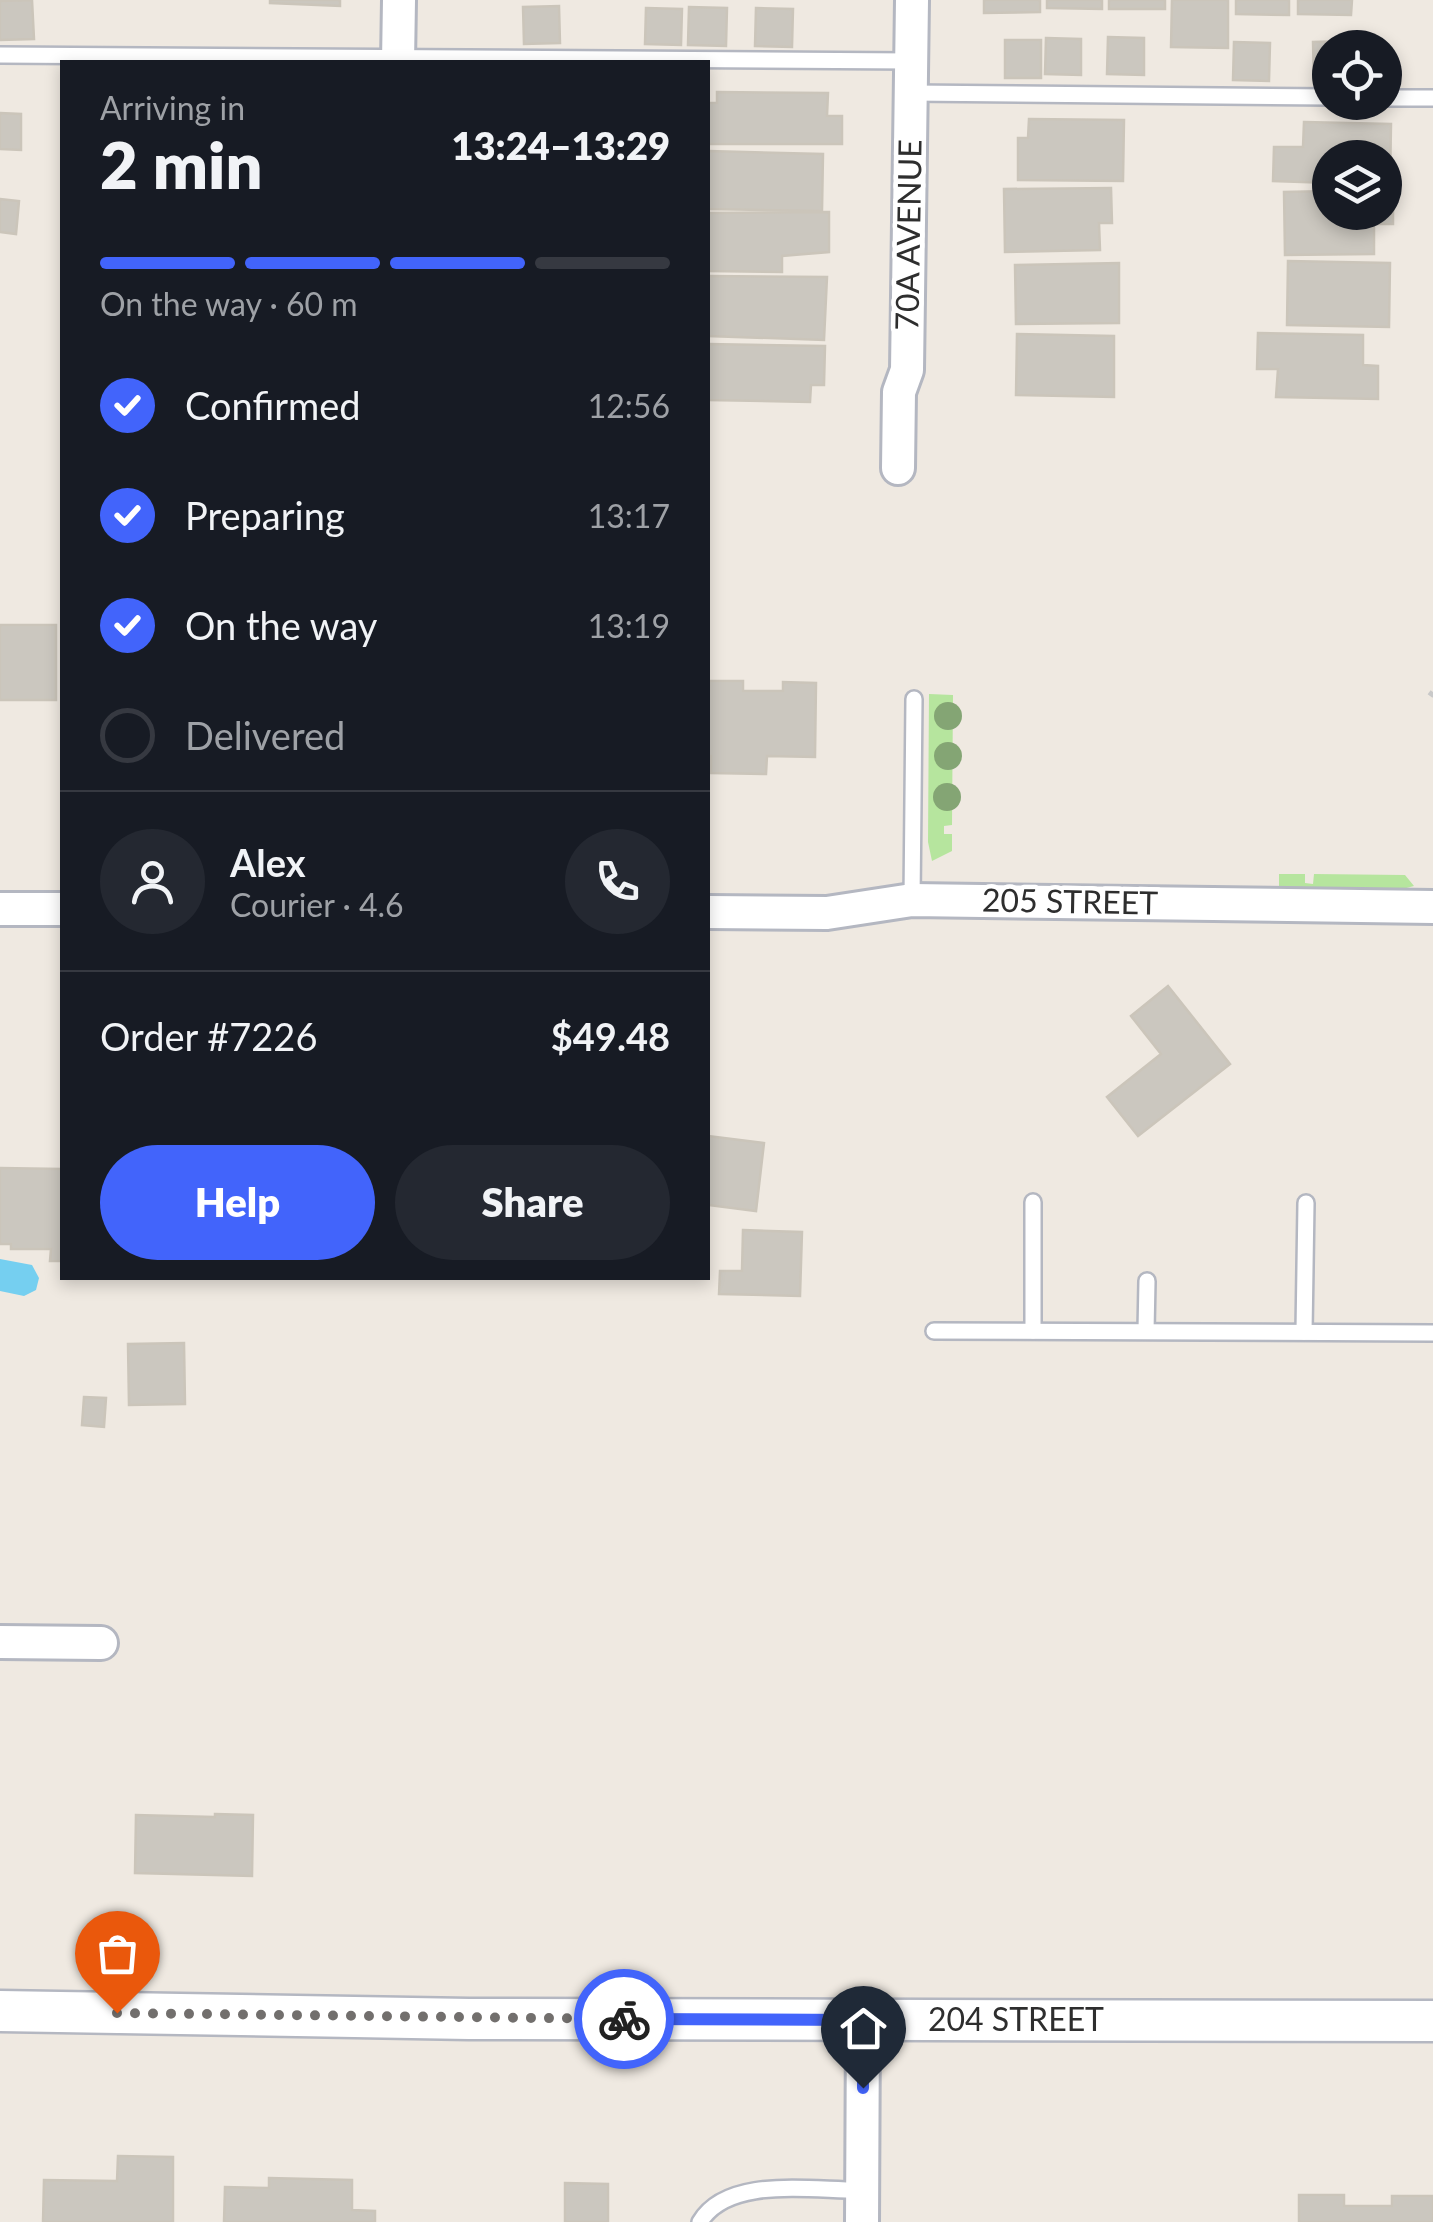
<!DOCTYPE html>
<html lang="en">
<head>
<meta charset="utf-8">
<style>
	:root { --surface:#171b24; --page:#242831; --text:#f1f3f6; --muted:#9ea1a6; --line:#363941; --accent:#4264fb }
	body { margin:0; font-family:Lato,sans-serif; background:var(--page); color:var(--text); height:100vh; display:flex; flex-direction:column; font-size:38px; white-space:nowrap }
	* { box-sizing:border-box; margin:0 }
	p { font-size:32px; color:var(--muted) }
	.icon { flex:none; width:55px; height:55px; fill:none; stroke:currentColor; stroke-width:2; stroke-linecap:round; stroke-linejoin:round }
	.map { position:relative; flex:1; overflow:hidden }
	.details { position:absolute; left:60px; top:60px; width:650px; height:1220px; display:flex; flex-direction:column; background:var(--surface); border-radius:0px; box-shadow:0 5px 15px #0003 }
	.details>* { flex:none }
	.fabs { position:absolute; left:1312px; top:30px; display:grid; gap:20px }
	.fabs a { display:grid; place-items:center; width:90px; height:90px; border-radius:50%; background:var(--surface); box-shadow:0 5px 15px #0003; font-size:50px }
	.pin { position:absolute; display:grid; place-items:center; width:85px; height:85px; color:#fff; margin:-102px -42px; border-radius:50% 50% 50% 0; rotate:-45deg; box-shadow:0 0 10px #0007 }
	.pin .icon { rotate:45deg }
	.courier { position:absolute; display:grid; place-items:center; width:100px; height:100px; margin:-50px; border:8px solid #4264fb; border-radius:50%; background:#fff; color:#222; box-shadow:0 2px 12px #0007 }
	.summary em { font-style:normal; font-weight:800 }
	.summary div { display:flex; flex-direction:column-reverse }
	.summary { display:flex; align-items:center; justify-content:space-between; height:170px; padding:0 40px }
	h1 { font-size:65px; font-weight:800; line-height:75px }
	.bar { display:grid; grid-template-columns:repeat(4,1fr); gap:15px 10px; align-content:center; height:120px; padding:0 40px }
	.bar i { height:12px; border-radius:8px; background:var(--line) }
	.bar .selected { background:var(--accent) }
	.bar p { grid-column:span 4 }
	.line { display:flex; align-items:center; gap:25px; padding:0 40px; border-top:2px solid var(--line) }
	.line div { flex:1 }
	.round { display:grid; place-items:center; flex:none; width:105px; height:105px; border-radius:52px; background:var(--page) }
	ol { padding:0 40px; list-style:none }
	li { display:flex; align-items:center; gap:30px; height:110px }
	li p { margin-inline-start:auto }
	li .icon { padding:10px; border-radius:50%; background:var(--accent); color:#fff; stroke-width:4 }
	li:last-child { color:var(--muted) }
	li i { width:55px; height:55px; border:5px solid var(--line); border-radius:50% }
	.action { display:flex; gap:20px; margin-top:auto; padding:20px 40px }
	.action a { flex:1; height:115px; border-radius:60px; background:var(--accent); color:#fff; font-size:40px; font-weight:800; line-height:115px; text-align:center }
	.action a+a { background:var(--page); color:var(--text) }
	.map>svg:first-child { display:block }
	.green { fill:#b6e59e }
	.water { fill:#75cff0 }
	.building { fill:#cbc7bf; stroke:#cbc5ba; stroke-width:2.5 }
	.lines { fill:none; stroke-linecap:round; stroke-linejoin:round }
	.service-casing { stroke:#b4b7c1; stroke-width:20 }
	.minor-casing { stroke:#b4b7c1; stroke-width:38 }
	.tertiary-casing { stroke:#b4b7c1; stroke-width:45 }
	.path { stroke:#c9c9c9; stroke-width:6; stroke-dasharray:8 5; stroke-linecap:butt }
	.service { stroke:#fff; stroke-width:15 }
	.minor { stroke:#fff; stroke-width:32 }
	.tertiary { stroke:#fff; stroke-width:40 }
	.tree { fill:#84a574 }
	.done { stroke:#726f6d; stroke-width:10; stroke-dasharray:0 18 }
	.route { stroke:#4264fb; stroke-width:12 }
	.labels { text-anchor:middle; stroke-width:9; stroke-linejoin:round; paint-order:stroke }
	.street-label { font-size:32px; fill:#2e2e2e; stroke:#fff }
</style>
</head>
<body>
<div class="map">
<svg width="1433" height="2222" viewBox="0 0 1433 2222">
	<rect width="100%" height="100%" fill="#efe9e1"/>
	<g class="green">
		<polygon points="929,694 953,695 952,825 944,826 944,834 952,834 952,851 932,861 928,842"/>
		<polygon points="1279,874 1305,874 1305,883 1313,884 1314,874 1405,875 1414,886 1395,891 1279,890"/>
	</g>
	<polygon class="water" points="0,1259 32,1265 39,1278 36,1290 24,1296 0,1291"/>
	<g class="building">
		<polygon points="32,0 34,39 0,40 0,1"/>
		<polygon points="270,0 340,0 340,6 270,3"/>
		<polygon points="984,0 1040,0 1040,12 984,13"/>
		<polygon points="1047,0 1102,0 1102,9 1047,8"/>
		<rect x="1109" y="0" width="56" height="9"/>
		<polygon points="1172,0 1228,0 1228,48 1171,47"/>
		<polygon points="1236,0 1289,0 1289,15 1236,14"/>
		<polygon points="1298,0 1352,0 1351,15 1298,14"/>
		<polygon points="559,6 560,43 524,44 523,7"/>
		<polygon points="689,7 727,8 726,46 688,45"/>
		<polygon points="646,8 682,9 681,45 645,44"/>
		<polygon points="756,8 793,9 792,47 755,46"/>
		<polygon points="1108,37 1144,38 1144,75 1107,74"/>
		<polygon points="1046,38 1081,39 1081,75 1045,74"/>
		<rect x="1005" y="40" width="36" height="38"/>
		<polygon points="1351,41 1351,48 1330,48 1330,82 1314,82 1313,42"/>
		<polygon points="1234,42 1270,43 1269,81 1233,80"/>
		<polygon points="717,92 828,93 827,116 842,116 842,144 708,144 708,103 717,103"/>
		<polygon points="0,113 21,114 21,150 0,149"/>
		<polygon points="1029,119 1124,120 1123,181 1018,180 1018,138 1028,138"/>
		<polygon points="1304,122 1391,124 1390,184 1385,184 1385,158 1330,158 1330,183 1273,181 1274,147 1303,147"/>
		<polygon points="708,151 823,154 822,211 708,209"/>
		<polygon points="1111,188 1112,223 1099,223 1100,250 1005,252 1004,189"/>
		<polygon points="1385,190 1393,190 1393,224 1374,224 1374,254 1285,255 1284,192 1330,191 1330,212 1385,212"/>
		<polygon points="0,199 19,201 16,234 0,232"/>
		<polygon points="829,212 829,252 782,256 782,272 708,271 708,213"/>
		<polygon points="1288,261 1390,263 1389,327 1287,325"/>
		<polygon points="1119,263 1119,323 1016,324 1015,265"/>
		<polygon points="708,276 827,277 824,340 708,336"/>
		<polygon points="1258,333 1363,335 1363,365 1378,366 1378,399 1276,397 1278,369 1257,369"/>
		<polygon points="1017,334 1114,336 1114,397 1016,395"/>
		<polygon points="708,344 825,346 824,385 811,385 810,402 708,400"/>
		<rect x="0" y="625" width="56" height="75"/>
		<polygon points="709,681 743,681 743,691 783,691 783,682 816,683 815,757 767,756 766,774 711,773 711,756 708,756"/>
		<polygon points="1168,986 1230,1064 1138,1136 1107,1097 1161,1054 1131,1016"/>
		<polygon points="708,1136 764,1143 756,1211 708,1205"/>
		<polygon points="0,1168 62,1169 62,1261 50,1261 51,1249 11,1249 11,1244 0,1244"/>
		<polygon points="743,1230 802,1232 800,1296 719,1294 720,1271 742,1271"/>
		<polygon points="184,1343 185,1404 129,1405 128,1344"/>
		<polygon points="84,1397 106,1398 104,1427 82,1425"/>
		<polygon points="215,1814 253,1815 252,1876 135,1873 136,1815 215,1817"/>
		<polygon points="118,2156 173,2157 173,2222 43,2222 44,2180 117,2181"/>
		<polygon points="269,2178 352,2180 352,2210 375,2211 375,2222 224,2222 225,2187 269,2188"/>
		<polygon points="565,2183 608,2184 608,2222 565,2222"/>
		<polygon points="1299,2195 1344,2195 1344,2206 1392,2206 1392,2196 1433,2196 1433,2222 1299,2222"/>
	</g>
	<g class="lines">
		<g class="service-casing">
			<g id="service">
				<polyline points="0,55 911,61"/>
				<polyline points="910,93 1330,97"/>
				<polyline points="1385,98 1433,98"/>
				<polyline points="912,900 914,699"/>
				<polyline points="934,1331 1433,1333"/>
				<polyline points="1033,1331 1033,1202"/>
				<polyline points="1146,1331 1147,1281"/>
				<polyline points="1304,1332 1306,1203"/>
				<path d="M700,2222C728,2175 814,2191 862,2190"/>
			</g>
		</g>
		<g class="minor-casing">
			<g id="minor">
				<polyline points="398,62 399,0"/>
				<polyline points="898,468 899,392 907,370 912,0"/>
				<polyline points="0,909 62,909"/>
				<polyline points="708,912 827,913 912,900 1433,907"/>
				<polyline points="0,1642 101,1643"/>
				<polyline points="862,2222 863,2020"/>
			</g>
		</g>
		<g class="tertiary-casing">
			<polyline id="tertiary" points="0,2011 469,2019 1433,2021"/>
		</g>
		<polyline class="path" points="1430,696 1433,692"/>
		<use href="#service" class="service"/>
		<use href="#minor" class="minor"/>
		<use href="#tertiary" class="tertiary"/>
	</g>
	<g class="tree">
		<circle cx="948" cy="716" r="14"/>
		<circle cx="948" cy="756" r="14"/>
		<circle cx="947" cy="797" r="14"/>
	</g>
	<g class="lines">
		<polyline class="done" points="117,2013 624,2019"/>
		<polyline class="route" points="624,2019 863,2020 863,2088"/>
	</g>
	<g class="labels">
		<g class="street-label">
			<text transform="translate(909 235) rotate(-89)" y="11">70A AVENUE</text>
			<text transform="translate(1070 902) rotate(1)" y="11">205 STREET</text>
			<text x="1016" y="2031">204 STREET</text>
		</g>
	</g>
</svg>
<div class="fabs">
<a><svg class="icon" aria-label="locate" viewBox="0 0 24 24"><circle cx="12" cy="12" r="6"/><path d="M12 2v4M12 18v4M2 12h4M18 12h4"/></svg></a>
<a><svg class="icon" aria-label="layers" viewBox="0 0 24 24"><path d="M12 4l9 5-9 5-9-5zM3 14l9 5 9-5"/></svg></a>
</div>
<div class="pin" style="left:117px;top:2013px;background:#ea580c"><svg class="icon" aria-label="bag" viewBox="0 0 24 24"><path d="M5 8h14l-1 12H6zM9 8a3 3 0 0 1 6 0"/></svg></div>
<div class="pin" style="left:863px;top:2088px;background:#1f2937"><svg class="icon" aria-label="home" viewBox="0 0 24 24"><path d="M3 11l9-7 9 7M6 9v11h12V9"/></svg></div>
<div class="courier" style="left:624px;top:2019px"><svg class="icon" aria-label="bike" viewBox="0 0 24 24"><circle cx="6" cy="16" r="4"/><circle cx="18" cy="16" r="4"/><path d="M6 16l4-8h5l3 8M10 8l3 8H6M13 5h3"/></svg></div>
<section class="details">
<div class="summary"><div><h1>2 min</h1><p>Arriving in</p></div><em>13:24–13:29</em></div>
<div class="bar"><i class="selected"></i><i class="selected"></i><i class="selected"></i><i></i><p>On the way · 60 m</p></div>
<ol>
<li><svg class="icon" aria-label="check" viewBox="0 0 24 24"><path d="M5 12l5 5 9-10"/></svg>Confirmed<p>12:56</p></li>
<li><svg class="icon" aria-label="check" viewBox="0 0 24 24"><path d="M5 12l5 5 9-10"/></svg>Preparing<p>13:17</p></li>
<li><svg class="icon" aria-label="check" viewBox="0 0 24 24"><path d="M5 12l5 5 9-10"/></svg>On the way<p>13:19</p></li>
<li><i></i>Delivered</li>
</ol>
<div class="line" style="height:180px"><a class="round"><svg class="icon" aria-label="person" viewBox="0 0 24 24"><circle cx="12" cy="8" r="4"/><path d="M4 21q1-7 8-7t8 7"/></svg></a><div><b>Alex</b><p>Courier · 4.6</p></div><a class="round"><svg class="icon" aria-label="phone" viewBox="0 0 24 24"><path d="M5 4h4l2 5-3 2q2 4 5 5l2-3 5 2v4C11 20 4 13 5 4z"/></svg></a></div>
<div class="line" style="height:130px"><div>Order #7226</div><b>$49.48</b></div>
<div class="action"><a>Help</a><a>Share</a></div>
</section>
</div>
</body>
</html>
